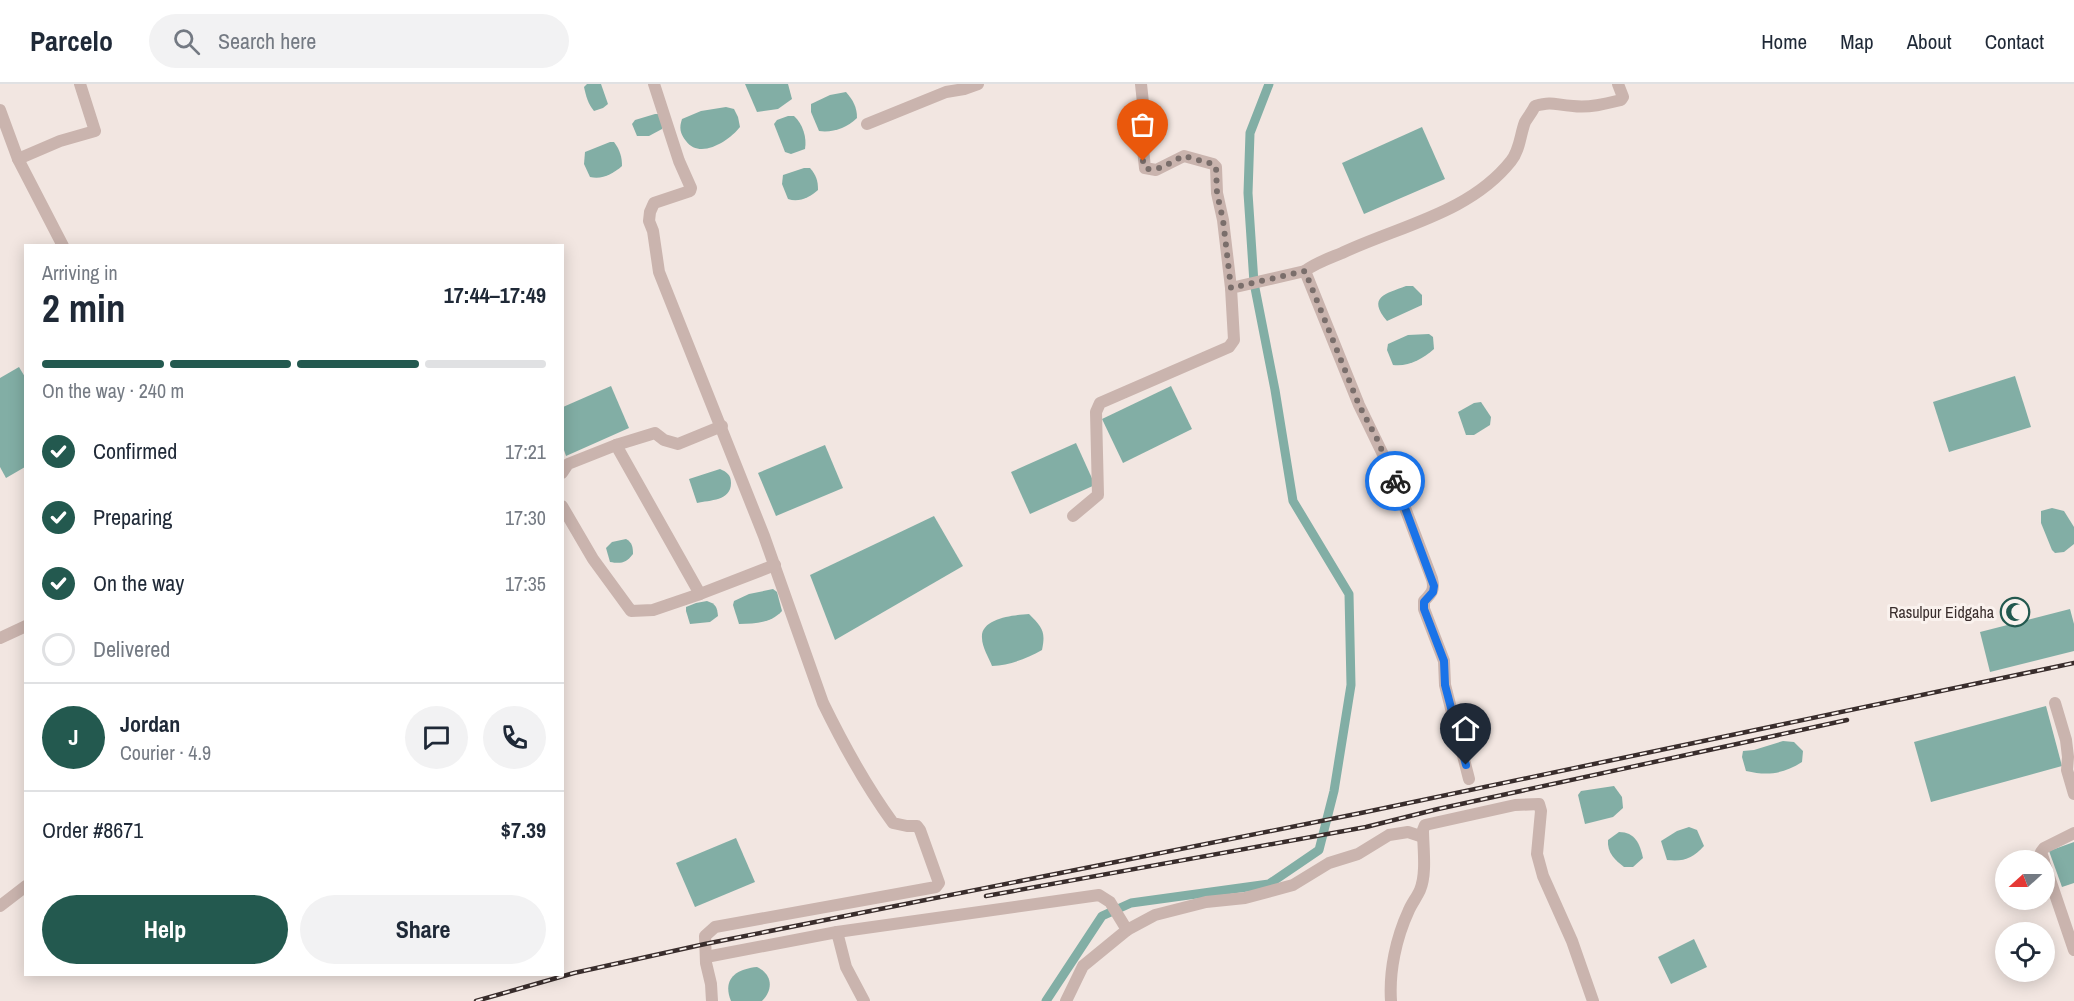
<!DOCTYPE html>
<html lang="en">
<head>
<meta charset="utf-8">
<style>
	:root { --surface:#fff; --page:#f2f2f3; --text:#1f2937; --muted:#747a83; --line:#e0e1e3; --accent:#23594f }
	body { margin:0; font-family:"Archivo Narrow",sans-serif; background:var(--page); color:var(--text); height:100vh; display:flex; flex-direction:column; font-size:22px; white-space:nowrap }
	* { box-sizing:border-box; margin:0 }
	p { font-size:20px; color:var(--muted) }
	.icon { flex:none; width:33px; height:33px; fill:none; stroke:currentColor; stroke-width:2; stroke-linecap:round; stroke-linejoin:round }
	.map { position:relative; flex:1; overflow:hidden }
	.details { position:absolute; left:24px; top:160px; width:540px; height:732px; display:flex; flex-direction:column; background:var(--surface); border-radius:0px; box-shadow:0 3px 15px #0003 }
	.details>* { flex:none }
	.needle { width:39px; rotate:249deg }
	.tools { position:absolute; left:1995px; top:766px; display:grid; gap:12px }
	.tools a { display:grid; place-items:center; width:60px; height:60px; border-radius:50%; background:var(--surface); box-shadow:0 3px 15px #0003; font-size:30px }
	.pin { position:absolute; display:grid; place-items:center; width:51px; height:51px; color:#fff; margin:-62px -26px; border-radius:50% 50% 50% 0; rotate:-45deg; box-shadow:0 0 6px #0007 }
	.pin .icon { rotate:45deg }
	.courier { position:absolute; display:grid; place-items:center; width:60px; height:60px; margin:-30px; border:4px solid #1a73e8; border-radius:50%; background:#fff; color:#222; box-shadow:0 2px 8px #0007 }
	.head em { font-style:normal; font-weight:700 }
	.head div { display:flex; flex-direction:column-reverse }
	.head { display:flex; align-items:center; justify-content:space-between; height:102px; padding:0 18px }
	h1 { font-size:39px; font-weight:700; line-height:45px }
	.bar { display:grid; grid-template-columns:repeat(4,1fr); gap:9px 6px; align-content:center; height:72px; padding:0 18px }
	.bar i { height:8px; border-radius:4px; background:var(--line) }
	.bar .selected { background:var(--accent) }
	.bar p { grid-column:span 4 }
	.line { display:flex; align-items:center; gap:15px; padding:0 18px; border-top:2px solid var(--line) }
	.line div { flex:1 }
	.round { display:grid; place-items:center; flex:none; width:63px; height:63px; border-radius:32px; background:var(--page) }
	ol { padding:0 18px; list-style:none }
	li { display:flex; align-items:center; gap:18px; height:66px }
	li p { margin-inline-start:auto }
	li .icon { padding:6px; border-radius:50%; background:var(--accent); color:#fff; stroke-width:4 }
	li:last-child { color:var(--muted) }
	li i { width:33px; height:33px; border:3px solid var(--line); border-radius:50% }
	.primary-button { display:flex; gap:12px; margin-top:auto; padding:12px 18px }
	.primary-button a { flex:1; height:69px; border-radius:36px; background:var(--accent); color:#fff; font-size:24px; font-weight:700; line-height:69px; text-align:center }
	.primary-button a+a { background:var(--page); color:var(--text) }
	header { display:flex; align-items:center; gap:36px; box-sizing:border-box; height:84px; padding:0 30px; background:var(--surface); border-bottom:2px solid var(--line) }
	header strong { font-size:28px }
	nav { display:flex; gap:33px; margin-inline-start:auto; font-size:21px }
	.search { width:420px; height:54px; background:var(--page); display:flex; align-items:center; gap:15px; box-sizing:border-box; padding:0 21px; border-radius:33px; color:var(--muted); font-size:22px }
	.map>svg:first-child { display:block }
	.water { fill:#82aea5 }
	.lines { fill:none; stroke-linecap:round; stroke-linejoin:round }
	.canal { stroke:#82aea5; stroke-width:9 }
	.minor { stroke:#cab4ae; stroke-width:12 }
	.rail-casing { stroke:#392d2c; stroke-width:4.5 }
	.rail { stroke:#faf2ee; stroke-width:2; stroke-dasharray:7; stroke-linecap:butt }
	.done { stroke:#7a6e6b; stroke-width:6; stroke-dasharray:0 10.8 }
	.route { stroke:#1a73e8; stroke-width:8 }
	.labels { text-anchor:middle; stroke-width:6; stroke-linejoin:round; paint-order:stroke }
	.poi-label { font-size:16px; fill:#392d2c; stroke:#faf2ee; text-anchor:end }
</style>
</head>
<body>
<header>
<strong>Parcelo</strong>
<div class="search"><svg class="icon" aria-label="search" viewBox="0 0 24 24"><circle cx="10" cy="10" r="6"/><path d="M15 15l6 6"/></svg>Search here</div>
<nav><a>Home</a><a>Map</a><a>About</a><a>Contact</a></nav>
</header>
<div class="map">
<svg width="2074" height="917" viewBox="0 0 2074 917">
	<rect width="100%" height="100%" fill="#f2e6e1"/>
	<g class="water">
		<path d="M587,0H601L608,20L603,24L594,27C588,20 586,12 584,3Z"/>
		<polygon points="745,0 788,0 792,15 778,25 757,28"/>
		<path d="M846,8C853,16 857,23 857,34C847,44 832,49 819,47L811,28V20L830,11Z"/>
		<path d="M726,23L734,25L738,33L740,43C729,57 700,76 686,57C680,49 679,44 682,35L701,27Z"/>
		<polygon points="655,30 659,30 662,36 662,45 649,52 637,52 632,40 635,36"/>
		<path d="M788,32H794C803,40 807,54 805,65L791,70L785,68L774,40L777,36Z"/>
		<polygon points="1422,43 1445,95 1364,130 1342,79"/>
		<path d="M610,58H614C620,66 622,73 622,82C613,90 602,96 590,93L584,80L585,68Z"/>
		<path d="M804,84H810C816,91 818,96 818,106C810,113 799,119 788,115L782,100L783,91Z"/>
		<path d="M1406,202H1413L1422,211V221L1387,237C1367,213 1385,210 1406,202Z"/>
		<path d="M1429,250L1433,253L1434,265C1423,275 1408,283 1393,281L1387,266L1388,260L1408,251Z"/>
		<polygon points="19,283 25,293 25,383 6,394 0,383 0,294"/>
		<polygon points="2015,292 2031,343 1949,368 1933,318"/>
		<polygon points="611,302 629,344 566,372 563,363 563,323"/>
		<polygon points="1171,302 1192,345 1123,379 1102,335"/>
		<polygon points="1481,318 1491,333 1490,341 1474,351 1466,351 1458,328 1474,319"/>
		<polygon points="1076,359 1095,401 1030,430 1011,388"/>
		<polygon points="825,361 843,404 776,432 758,389"/>
		<path d="M720,385C727,388 731,391 731,399C731,417 710,416 697,419L689,395Z"/>
		<polygon points="2052,424 2064,427 2074,443 2074,460 2064,468 2055,469 2052,466 2041,439 2041,427"/>
		<polygon points="934,432 963,482 835,556 810,491"/>
		<path d="M626,455C632,458 633,463 633,470C626,479 621,480 610,478L606,464L612,458Z"/>
		<path d="M773,505L777,508L782,527C771,539 755,540 739,540L733,521L734,517L749,510Z"/>
		<path d="M707,517C716,520 717,523 718,532L710,538L690,540L686,527V523L696,519Z"/>
		<polygon points="2070,525 2074,540 2074,567 1990,588 1980,548"/>
		<path d="M1029,530C1042,543 1046,547 1042,566C1026,575 1010,581 992,582C989,574 982,563 982,554C980,534 1015,531 1029,530Z"/>
		<polygon points="2046,622 2062,682 1931,718 1914,658"/>
		<path d="M1783,657L1794,658L1803,667L1802,678C1783,690 1768,692 1746,687L1742,673L1743,667L1754,666Z"/>
		<polygon points="1614,702 1622,713 1623,724 1613,733 1585,740 1578,711 1581,707"/>
		<path d="M1689,743L1697,746L1704,762C1693,774 1684,778 1667,776L1661,757L1677,747Z"/>
		<path d="M1619,748C1635,748 1640,760 1643,774L1633,783H1624C1615,776 1607,769 1608,756Z"/>
		<polygon points="736,754 755,798 695,823 676,779"/>
		<polygon points="2074,758 2074,799 2062,803 2049,767"/>
		<polygon points="1694,855 1707,883 1671,900 1658,873"/>
		<path d="M757,883C772,890 774,905 762,917H731C722,895 736,885 757,883Z"/>
	</g>
	<g class="lines">
		<polyline class="canal" points="1046,917 1102,832 1131,819 1269,800 1319,766 1334,707 1351,601 1349,510 1293,417 1275,306 1254,199 1248,109 1250,49 1269,0"/>
		<g class="minor">
			<path d="M654,0L679,77L691,104L690,107L654,119L650,128L649,137L653,147L659,188L764,452L823,619C843,660 866,702 893,739L907,742H917L920,746L939,799L936,803L715,843L705,852L706,879L711,900L712,917"/>
			<polyline points="1141,0 1146,47 1143,65 1145,84 1156,86 1184,72 1213,80 1216,83 1217,109 1223,136 1231,204"/>
			<polyline points="0,26 18,75 63,162"/>
			<polyline points="867,40 946,8 964,5 978,0"/>
			<polyline points="18,75 60,57 95,47 80,0"/>
			<polyline points="616,361 655,349 664,356 678,360 722,342"/>
			<polyline points="562,389 568,380 616,361 700,510 775,481"/>
			<polyline points="562,422 593,475 631,527 653,526 700,510"/>
			<polyline points="1073,432 1098,411 1096,328 1100,319 1229,263 1234,256 1231,204 1305,187"/>
			<polyline points="0,554 26,542"/>
			<polyline points="2055,619 2066,656 2068,673 2067,686 2074,710"/>
			<path d="M1469,695L1445,601L1444,577L1424,525V517C1431,510 1435,506 1432,495L1391,387L1359,321L1305,187C1315,179 1330,174 1342,169C1399,142 1470,129 1511,77C1520,66 1520,51 1525,38C1528,33 1532,28 1535,22C1554,17 1554,21 1573,22C1589,24 1605,20 1621,16L1623,13L1618,0"/>
			<polyline points="2044,777 2041,768 2044,764 2074,749"/>
			<polyline points="2044,778 2074,866"/>
			<polyline points="0,822 26,802"/>
			<polyline points="837,848 1099,811 1110,818 1127,846"/>
			<polyline points="706,873 837,848 846,883 864,917"/>
			<polyline points="1066,917 1083,882 1127,846 1155,831 1206,818 1245,814 1293,801 1329,779 1358,770 1389,751 1408,748 1423,753"/>
			<path d="M1391,917C1389,887 1396,854 1409,826C1412,819 1417,813 1420,806C1427,789 1423,764 1423,746L1425,741L1515,721L1539,720L1541,727L1537,770L1543,792L1572,857L1593,917"/>
		</g>
		<g class="rail-casing">
			<g id="rail">
				<polyline points="986,812 1366,743 1438,725 1847,636"/>
				<polyline points="476,917 574,889 705,860 1361,729 2074,579"/>
			</g>
		</g>
		<use href="#rail" class="rail"/>
	</g>
	<g class="lines">
		<path class="done" d="M1143,77L1145,84C1159,89 1171,77 1184,72L1213,80L1216,83L1217,109L1223,136L1231,204L1305,187L1359,321L1377,355L1395,397"/>
		<polyline class="route" points="1395,397 1434,502 1433,508 1424,518 1424,525 1444,577 1445,601 1466,681"/>
	</g>
	<defs>
		<g id="mosque-ring" transform="scale(1.5)"><circle r="9.5" fill="#faf2ee" stroke="#23594f" stroke-width="1.5"/><path d="M3.5-4.9A6 6 0 1 0 3.5 4.9A5 5 0 1 1 3.5-4.9Z" fill="#23594f"/></g>
	</defs>
	<g fill-rule="evenodd">
		<use href="#mosque-ring" x="2015" y="528"/>
	</g>
	<g class="labels">
		<g class="poi-label">
			<text x="1994" y="534">Rasulpur Eidgaha</text>
		</g>
	</g>
</svg>
<div class="tools">
<a><svg class="needle" viewBox="-14 -14 28 28"><path d="M0-13l5 13h-10z" fill="#e53935"/><path d="M0 13l5-13h-10z" fill="#747a83"/></svg></a>
<a><svg class="icon" aria-label="locate" viewBox="0 0 24 24"><circle cx="12" cy="12" r="6"/><path d="M12 2v4M12 18v4M2 12h4M18 12h4"/></svg></a>
</div>
<div class="pin" style="left:1143px;top:77px;background:#ea580c"><svg class="icon" aria-label="bag" viewBox="0 0 24 24"><path d="M5 8h14l-1 12H6zM9 8a3 3 0 0 1 6 0"/></svg></div>
<div class="pin" style="left:1466px;top:681px;background:#1f2937"><svg class="icon" aria-label="home" viewBox="0 0 24 24"><path d="M3 11l9-7 9 7M6 9v11h12V9"/></svg></div>
<div class="courier" style="left:1395px;top:397px"><svg class="icon" aria-label="bike" viewBox="0 0 24 24"><circle cx="6" cy="16" r="4"/><circle cx="18" cy="16" r="4"/><path d="M6 16l4-8h5l3 8M10 8l3 8H6M13 5h3"/></svg></div>
<section class="details">
<div class="head"><div><h1>2 min</h1><p>Arriving in</p></div><em>17:44–17:49</em></div>
<div class="bar"><i class="selected"></i><i class="selected"></i><i class="selected"></i><i></i><p>On the way · 240 m</p></div>
<ol>
<li><svg class="icon" aria-label="check" viewBox="0 0 24 24"><path d="M5 12l5 5 9-10"/></svg>Confirmed<p>17:21</p></li>
<li><svg class="icon" aria-label="check" viewBox="0 0 24 24"><path d="M5 12l5 5 9-10"/></svg>Preparing<p>17:30</p></li>
<li><svg class="icon" aria-label="check" viewBox="0 0 24 24"><path d="M5 12l5 5 9-10"/></svg>On the way<p>17:35</p></li>
<li><i></i>Delivered</li>
</ol>
<div class="line" style="height:108px"><b class="round" style="background:var(--accent);color:#fff">J</b><div><b>Jordan</b><p>Courier · 4.9</p></div><a class="round"><svg class="icon" aria-label="chat" viewBox="0 0 24 24"><path d="M4 5h16v11H9l-5 4z"/></svg></a><a class="round"><svg class="icon" aria-label="phone" viewBox="0 0 24 24"><path d="M5 4h4l2 5-3 2q2 4 5 5l2-3 5 2v4C11 20 4 13 5 4z"/></svg></a></div>
<div class="line" style="height:78px"><div>Order #8671</div><b>$7.39</b></div>
<div class="primary-button"><a>Help</a><a>Share</a></div>
</section>
</div>
</body>
</html>
